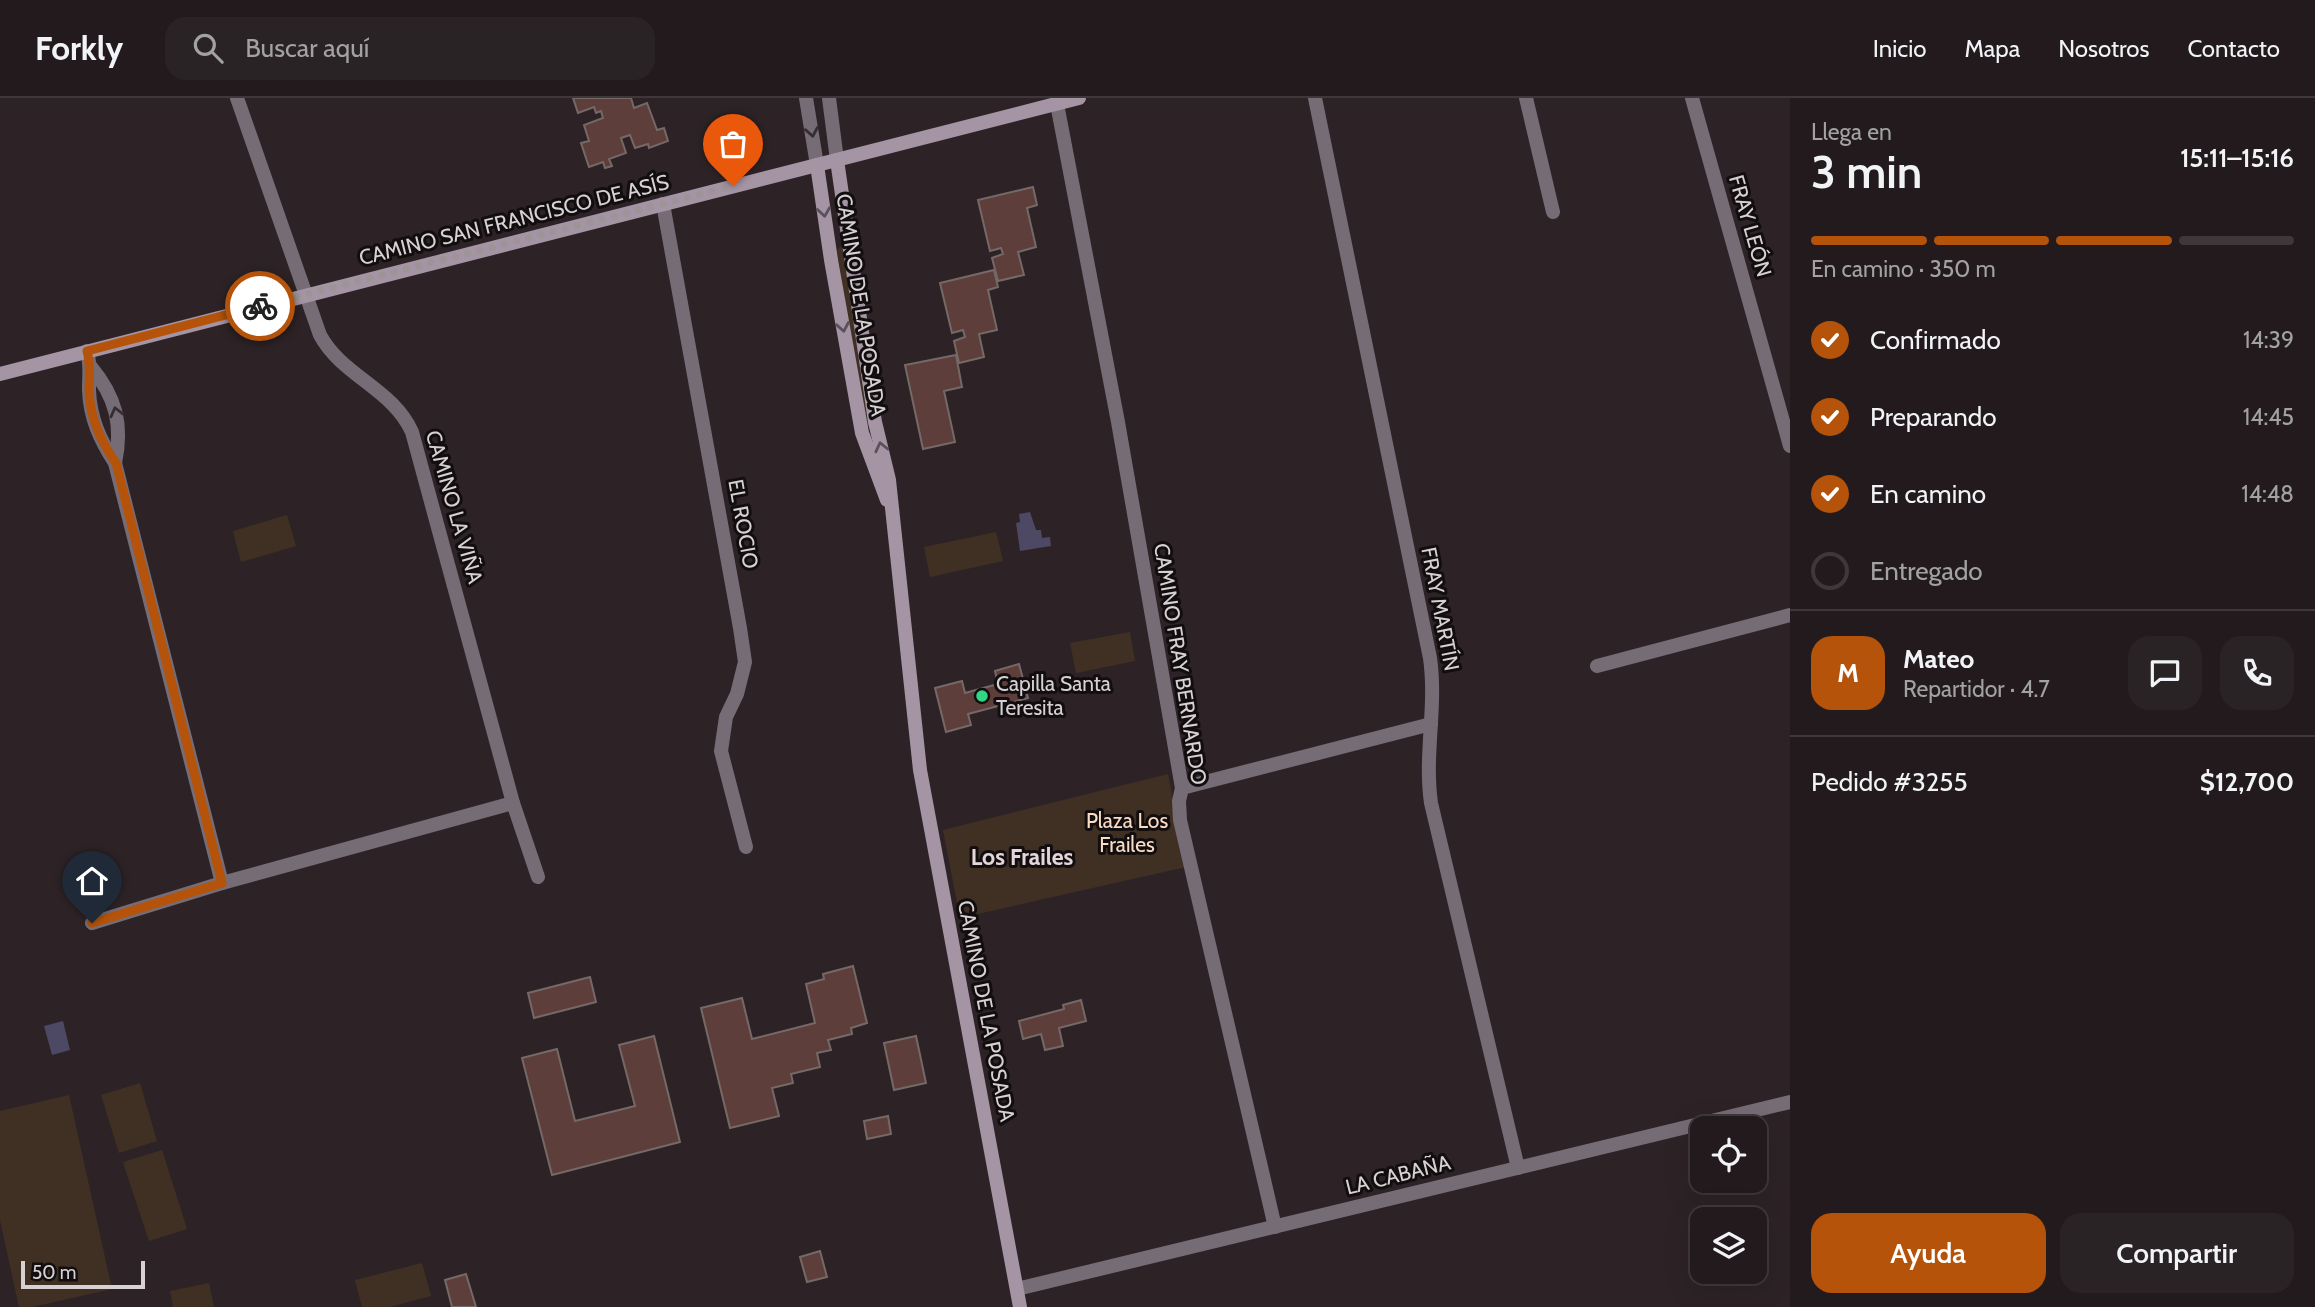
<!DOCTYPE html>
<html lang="es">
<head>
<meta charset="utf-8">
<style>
	:root { --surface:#221a1c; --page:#2a2325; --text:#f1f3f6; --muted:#a2a1a3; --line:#3f383b; --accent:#b45309 }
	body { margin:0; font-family:Cabin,sans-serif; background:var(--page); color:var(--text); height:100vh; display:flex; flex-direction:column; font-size:26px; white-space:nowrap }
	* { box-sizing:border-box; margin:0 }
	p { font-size:23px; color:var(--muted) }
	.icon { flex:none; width:38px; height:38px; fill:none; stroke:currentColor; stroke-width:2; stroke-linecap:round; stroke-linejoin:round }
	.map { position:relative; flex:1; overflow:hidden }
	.side { display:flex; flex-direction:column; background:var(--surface); width:525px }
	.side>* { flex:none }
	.controls { position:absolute; left:1690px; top:1018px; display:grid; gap:14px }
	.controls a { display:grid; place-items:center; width:77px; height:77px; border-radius:14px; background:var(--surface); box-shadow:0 7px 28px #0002,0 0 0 2px var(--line); font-size:35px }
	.scale { position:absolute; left:21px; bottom:18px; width:124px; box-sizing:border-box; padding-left:7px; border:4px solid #d8d1d3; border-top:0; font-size:19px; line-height:24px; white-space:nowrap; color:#d8d1d3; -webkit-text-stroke:5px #120e0f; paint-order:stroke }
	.pin { position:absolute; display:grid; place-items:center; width:60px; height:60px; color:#fff; margin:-72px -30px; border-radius:50% 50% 50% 0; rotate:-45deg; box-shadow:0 0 7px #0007 }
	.pin .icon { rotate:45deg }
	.courier { position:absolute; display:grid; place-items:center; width:70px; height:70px; margin:-35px; border:5px solid #b45309; border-radius:50%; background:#fff; color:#222; box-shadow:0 2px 9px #0007 }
	.head em { font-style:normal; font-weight:600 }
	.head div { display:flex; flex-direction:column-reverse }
	.head { display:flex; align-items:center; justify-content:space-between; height:119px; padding:0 21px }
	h1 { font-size:46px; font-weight:600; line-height:52px }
	.bar { display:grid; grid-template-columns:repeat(4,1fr); gap:10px 7px; align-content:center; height:84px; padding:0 21px }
	.bar i { height:9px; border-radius:5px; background:var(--line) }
	.bar .selected { background:var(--accent) }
	.bar p { grid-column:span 4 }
	.line { display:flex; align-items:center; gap:18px; padding:0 21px; border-top:2px solid var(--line) }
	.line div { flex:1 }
	.round { display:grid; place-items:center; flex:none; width:74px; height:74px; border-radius:21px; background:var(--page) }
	ol { padding:0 21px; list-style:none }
	li { display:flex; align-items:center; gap:21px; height:77px }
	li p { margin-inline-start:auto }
	li .icon { padding:7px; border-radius:50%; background:var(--accent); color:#fff; stroke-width:4 }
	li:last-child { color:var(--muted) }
	li i { width:38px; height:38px; border:4px solid var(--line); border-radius:50% }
	.cta { display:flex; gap:14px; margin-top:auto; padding:14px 21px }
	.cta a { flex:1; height:80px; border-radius:21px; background:var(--accent); color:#fff; font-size:28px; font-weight:600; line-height:80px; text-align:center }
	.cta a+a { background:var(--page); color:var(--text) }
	header { display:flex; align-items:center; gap:42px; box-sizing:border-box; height:98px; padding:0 35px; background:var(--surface); border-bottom:2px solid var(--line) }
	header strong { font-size:33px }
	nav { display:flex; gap:38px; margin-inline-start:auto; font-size:24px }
	.search { width:490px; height:63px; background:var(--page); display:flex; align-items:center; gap:18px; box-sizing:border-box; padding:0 24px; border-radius:21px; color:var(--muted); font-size:26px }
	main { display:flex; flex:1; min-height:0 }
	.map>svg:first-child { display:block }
	.green { fill:#403024 }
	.water { fill:#4d4863 }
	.building { fill:#5d3e3a; stroke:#756967; stroke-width:2 }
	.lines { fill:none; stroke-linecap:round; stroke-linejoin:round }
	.street { stroke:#766c76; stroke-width:14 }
	.secondary { stroke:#a494a4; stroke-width:14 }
	.oneway { stroke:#352f33 }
	.oneway2 { stroke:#5b515a }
	.done { stroke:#9c9496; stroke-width:7; stroke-dasharray:0 12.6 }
	.route { stroke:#b45309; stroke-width:9 }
	.poi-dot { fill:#30d883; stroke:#120e0f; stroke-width:2.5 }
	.labels { text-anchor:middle; stroke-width:6; stroke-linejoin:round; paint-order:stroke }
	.street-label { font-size:21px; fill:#d8d1d3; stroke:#120e0f }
	.poi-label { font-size:21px; fill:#d8d1d3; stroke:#120e0f; text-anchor:start }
	.park-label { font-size:21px; fill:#f9dcc5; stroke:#120e0f }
	.neighbourhood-label { font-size:23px; font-weight:bold; fill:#e3d5d9; stroke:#120e0f }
</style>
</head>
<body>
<header>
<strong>Forkly</strong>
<div class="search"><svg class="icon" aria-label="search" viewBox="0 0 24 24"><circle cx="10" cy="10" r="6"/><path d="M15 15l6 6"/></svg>Buscar aquí</div>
<nav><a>Inicio</a><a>Mapa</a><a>Nosotros</a><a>Contacto</a></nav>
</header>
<main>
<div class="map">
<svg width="1790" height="1209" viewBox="0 0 1790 1209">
	<rect width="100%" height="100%" fill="#2d2326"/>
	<g class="green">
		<polygon points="840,149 843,150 869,328 867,331 865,329 837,152"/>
		<polygon points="287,417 296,448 241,464 233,433"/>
		<polygon points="996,434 1003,463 930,479 924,449"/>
		<polygon points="1130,534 1135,563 1076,575 1070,545"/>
		<polygon points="1168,676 1186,769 960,820 943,732"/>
		<polygon points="140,985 157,1043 119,1055 101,997"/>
		<polygon points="69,997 112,1191 32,1209 19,1209 0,1122 0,1013"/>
		<polygon points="162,1052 187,1131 149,1143 123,1064"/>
		<polygon points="422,1165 431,1198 390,1209 362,1209 355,1182"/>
		<polygon points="209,1185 214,1209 173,1209 170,1193"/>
	</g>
	<g class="water">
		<polygon points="1030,414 1036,432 1041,432 1042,440 1050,439 1051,448 1020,453 1016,425 1020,424 1019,416"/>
		<polygon points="63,923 70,952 52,957 44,928"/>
	</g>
	<g class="building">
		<polygon points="573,0 631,0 634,10 647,5 657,32 664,30 668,43 649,50 648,46 635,50 630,37 621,40 626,55 609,61 612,68 605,70 603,64 589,69 581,45 589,43 584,27 603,20 601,13 596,15 594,9 578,15"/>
		<polygon points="1033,89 1037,107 1027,110 1036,149 1018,154 1024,177 998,183 992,160 1003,156 1001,150 990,153 978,102"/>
		<polygon points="994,172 998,189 988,192 997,232 979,236 984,259 959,265 954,243 965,239 963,232 952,235 940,185"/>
		<polygon points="956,257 962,289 944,293 955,344 923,351 905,267"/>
		<polygon points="1019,566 1028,600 968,616 971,627 946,634 935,590 962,583 965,595 998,586 995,573"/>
		<polygon points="853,868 867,925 851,930 852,936 828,942 831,952 817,955 820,969 791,976 793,985 772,990 779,1018 730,1030 701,910 742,900 752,941 815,925 806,886 824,881 823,876"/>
		<polygon points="590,879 596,904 534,920 528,895"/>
		<polygon points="1081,902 1086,923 1059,930 1063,948 1045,952 1041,936 1023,941 1019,923 1064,911 1063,907"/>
		<polygon points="654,938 680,1044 552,1077 522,960 557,951 575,1023 635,1008 619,947"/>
		<polygon points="916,938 926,985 894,992 884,945"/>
		<polygon points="888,1018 891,1036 867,1041 864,1023"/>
		<polygon points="820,1153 827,1179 807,1184 800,1159"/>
		<polygon points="466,1176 476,1209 452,1209 445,1182"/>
	</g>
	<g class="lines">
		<g class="street">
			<path d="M237,0L320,237C342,278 393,291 412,334L513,705L538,779"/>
			<polyline points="806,0 817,67"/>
			<polyline points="829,0 837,62"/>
			<path d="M1315,0L1430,560C1437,609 1424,656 1431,705L1518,1070"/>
			<polyline points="1526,0 1553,114"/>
			<polyline points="1692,0 1790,348"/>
			<polyline points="1057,6 1118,324 1182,690 1179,703 1180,722 1275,1129"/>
			<polyline points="663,106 740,530 745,564 737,596 726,619 721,653 746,749"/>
			<path d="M87,253C91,267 89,277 89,292C90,320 100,342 115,365L222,785"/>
			<path d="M91,269C116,299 123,327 115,365"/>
			<polyline points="1597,568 1790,517"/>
			<polyline points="1182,690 1431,626"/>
			<polyline points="92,825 222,785 513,705"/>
			<polyline points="1017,1191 1790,1004"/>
		</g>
		<g class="secondary">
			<polyline points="837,62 875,324 889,382 920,672 1020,1209"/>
			<polyline points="817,67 831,162 862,335 887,402"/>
			<polyline points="0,276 1079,0"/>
		</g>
	</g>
	<defs><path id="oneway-chevron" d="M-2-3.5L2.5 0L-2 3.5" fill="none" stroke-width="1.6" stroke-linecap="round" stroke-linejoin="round" transform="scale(1.75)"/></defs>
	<g class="oneway">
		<use href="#oneway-chevron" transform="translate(812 34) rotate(80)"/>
		<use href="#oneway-chevron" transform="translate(116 314) rotate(-104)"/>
	</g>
	<g class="oneway2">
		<use href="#oneway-chevron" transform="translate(824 114) rotate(82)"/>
		<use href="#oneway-chevron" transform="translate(843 229) rotate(80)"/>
		<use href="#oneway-chevron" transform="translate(881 349) rotate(-103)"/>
	</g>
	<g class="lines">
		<polyline class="done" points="260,208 733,88"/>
		<path class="route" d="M92,825L222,785L116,365C100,342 90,320 89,292C89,277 91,267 87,253L260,208"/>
	</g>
	<circle class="poi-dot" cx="982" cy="598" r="7"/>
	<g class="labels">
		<g class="street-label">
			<text transform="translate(514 122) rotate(-14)" y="7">CAMINO SAN FRANCISCO DE ASÍS</text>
			<text transform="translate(1750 128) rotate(74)" y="7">FRAY LEÓN</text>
			<text transform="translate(861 207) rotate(81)" y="7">CAMINO DE LA POSADA</text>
			<text transform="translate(454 409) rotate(74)" y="7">CAMINO LA VIÑA</text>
			<text transform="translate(743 426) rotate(80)" y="7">EL ROCIO</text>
			<text transform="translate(1440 511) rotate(79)" y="7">FRAY MARTÍN</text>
			<text transform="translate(1180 566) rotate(81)" y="7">CAMINO FRAY BERNARDO</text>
			<text transform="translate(986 913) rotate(79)" y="7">CAMINO DE LA POSADA</text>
			<text transform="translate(1398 1077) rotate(-14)" y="7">LA CABAÑA</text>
		</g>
		<g class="poi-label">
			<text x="996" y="593">Capilla Santa<tspan x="996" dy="24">Teresita</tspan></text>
		</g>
		<g class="park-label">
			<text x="1127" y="730">Plaza Los<tspan x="1127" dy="24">Frailes</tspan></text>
		</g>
		<g class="neighbourhood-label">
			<text x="1022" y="767">Los Frailes</text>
		</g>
	</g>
</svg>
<div class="controls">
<a><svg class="icon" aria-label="locate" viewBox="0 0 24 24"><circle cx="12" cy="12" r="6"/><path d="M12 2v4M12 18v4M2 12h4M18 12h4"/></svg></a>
<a><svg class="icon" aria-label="layers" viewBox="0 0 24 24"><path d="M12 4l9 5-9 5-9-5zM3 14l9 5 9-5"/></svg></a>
</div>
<div class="scale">50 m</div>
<div class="pin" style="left:733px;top:88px;background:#ea580c"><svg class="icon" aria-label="bag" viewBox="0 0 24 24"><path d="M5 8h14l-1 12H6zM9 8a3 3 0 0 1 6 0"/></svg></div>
<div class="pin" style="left:92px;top:825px;background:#1f2937"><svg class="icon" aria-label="home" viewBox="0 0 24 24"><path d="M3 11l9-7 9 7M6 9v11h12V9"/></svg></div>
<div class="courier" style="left:260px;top:208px"><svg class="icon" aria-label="bike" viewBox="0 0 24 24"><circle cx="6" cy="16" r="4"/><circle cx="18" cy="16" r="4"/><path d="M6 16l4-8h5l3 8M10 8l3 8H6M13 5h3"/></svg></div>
</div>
<section class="side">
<div class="head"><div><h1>3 min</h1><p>Llega en</p></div><em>15:11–15:16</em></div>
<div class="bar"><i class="selected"></i><i class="selected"></i><i class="selected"></i><i></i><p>En camino · 350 m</p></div>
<ol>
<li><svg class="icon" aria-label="check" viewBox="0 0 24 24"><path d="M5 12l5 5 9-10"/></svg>Confirmado<p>14:39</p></li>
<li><svg class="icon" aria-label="check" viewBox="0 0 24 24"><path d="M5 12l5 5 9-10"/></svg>Preparando<p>14:45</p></li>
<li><svg class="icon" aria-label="check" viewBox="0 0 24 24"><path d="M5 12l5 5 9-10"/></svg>En camino<p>14:48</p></li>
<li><i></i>Entregado</li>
</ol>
<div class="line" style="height:126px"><b class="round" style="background:var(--accent);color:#fff">M</b><div><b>Mateo</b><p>Repartidor · 4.7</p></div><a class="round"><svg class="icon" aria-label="chat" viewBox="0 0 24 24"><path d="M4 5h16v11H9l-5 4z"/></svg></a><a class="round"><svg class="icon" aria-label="phone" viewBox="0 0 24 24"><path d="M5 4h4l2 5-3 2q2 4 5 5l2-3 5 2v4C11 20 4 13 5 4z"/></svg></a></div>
<div class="line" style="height:91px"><div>Pedido #3255</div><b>$12,700</b></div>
<div class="cta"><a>Ayuda</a><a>Compartir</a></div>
</section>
</main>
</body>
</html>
